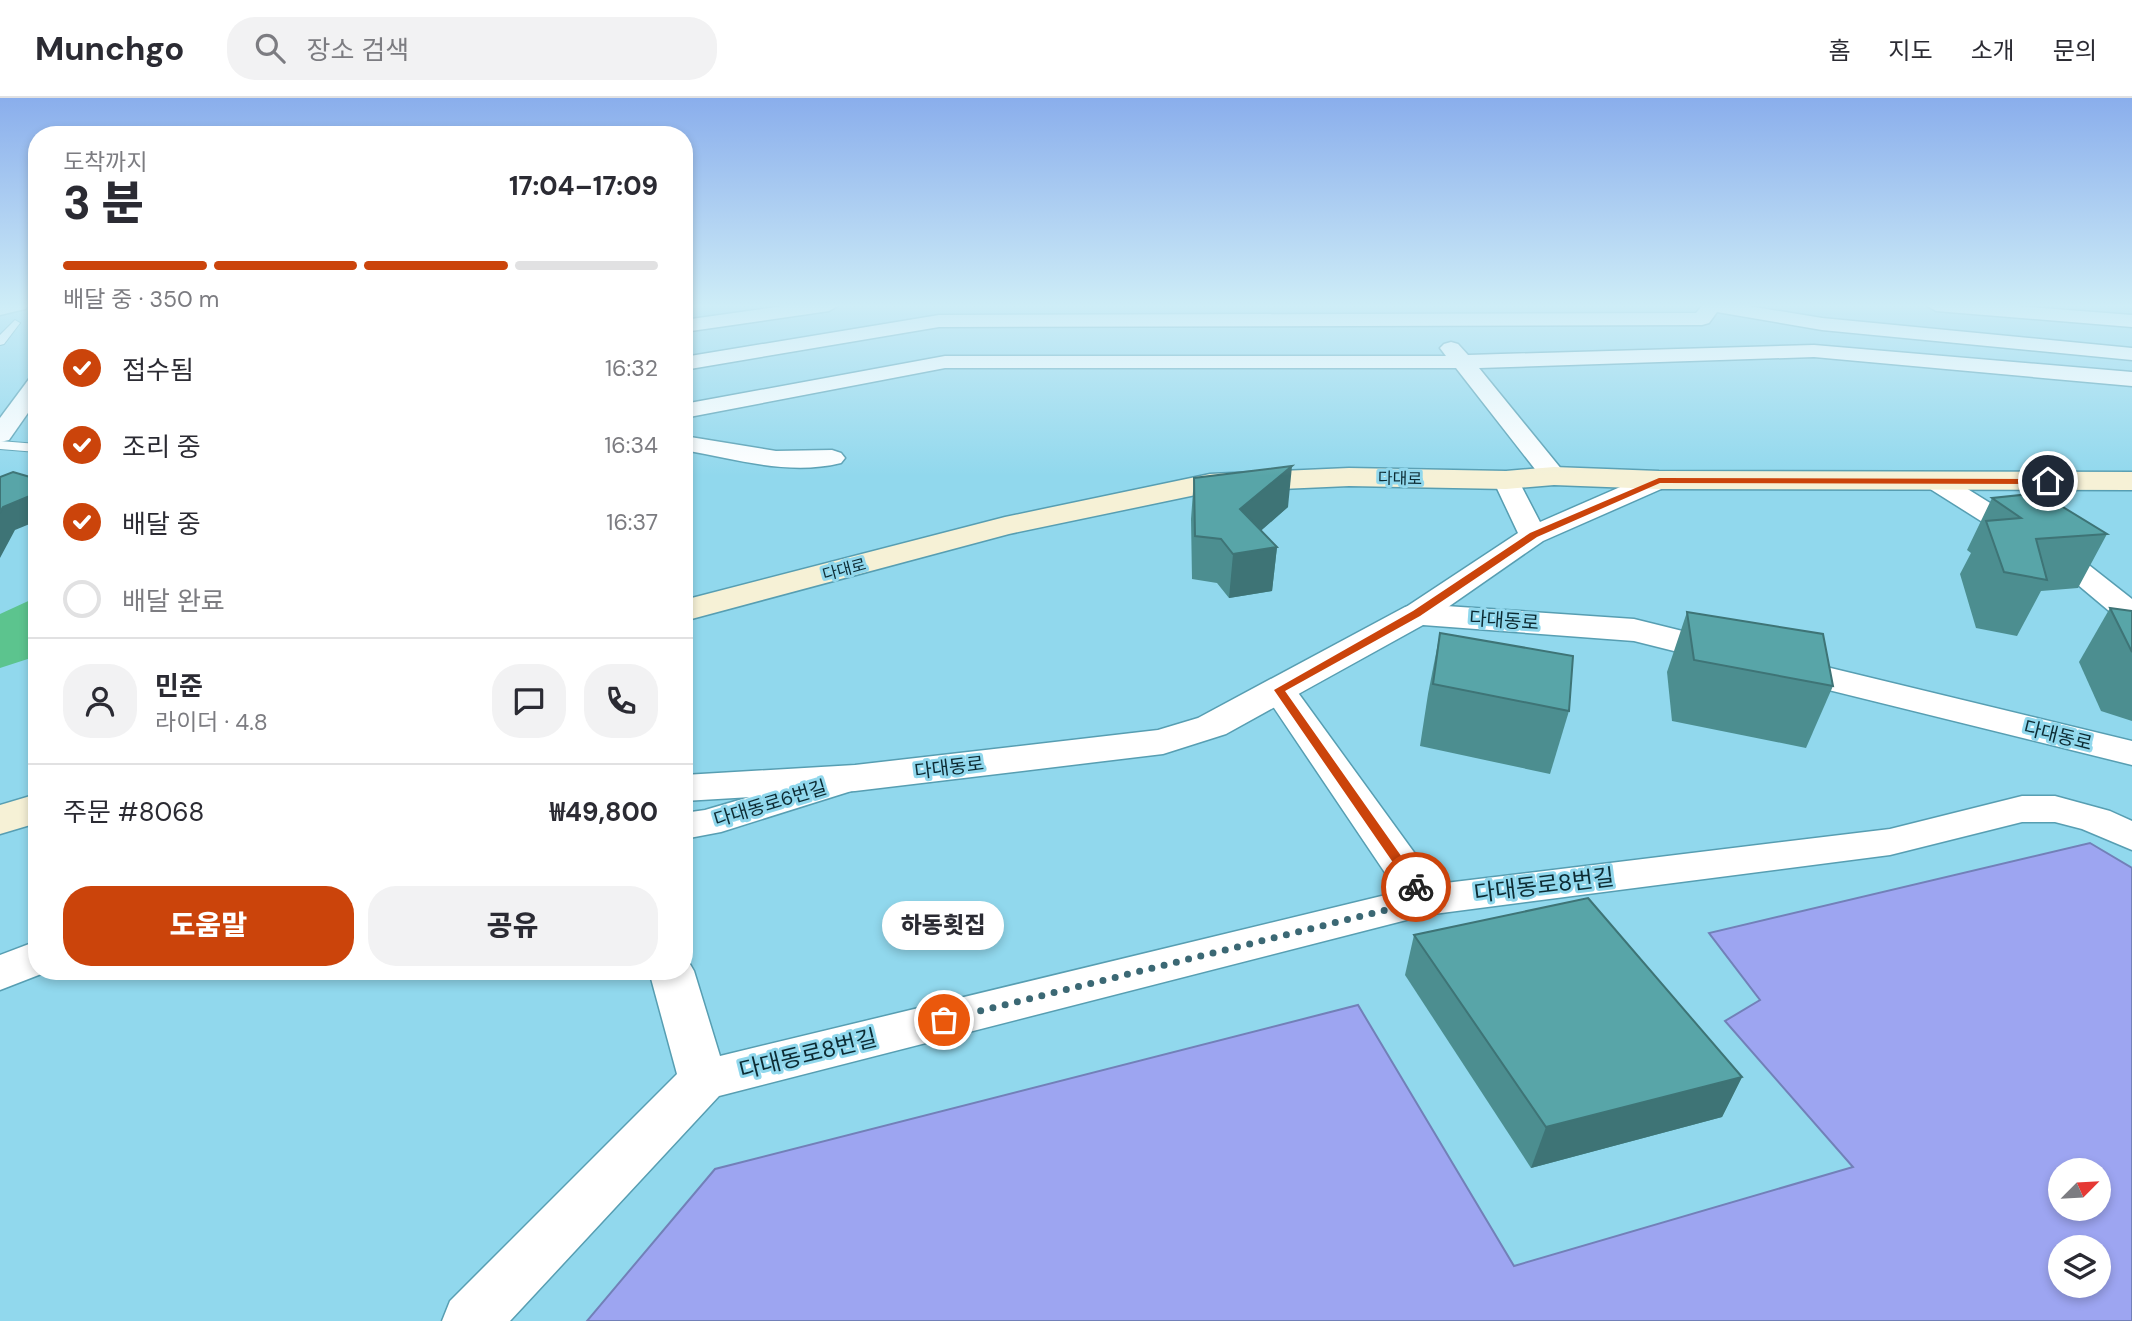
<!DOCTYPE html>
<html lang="ko">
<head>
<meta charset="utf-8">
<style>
	:root { --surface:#fff; --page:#f2f2f3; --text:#2b2b33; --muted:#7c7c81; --line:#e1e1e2; --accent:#cb440b }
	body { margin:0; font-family:"DM Sans","Noto Sans KR",sans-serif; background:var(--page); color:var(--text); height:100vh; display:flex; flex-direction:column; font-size:26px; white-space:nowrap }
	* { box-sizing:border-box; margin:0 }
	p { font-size:23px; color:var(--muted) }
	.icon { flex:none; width:38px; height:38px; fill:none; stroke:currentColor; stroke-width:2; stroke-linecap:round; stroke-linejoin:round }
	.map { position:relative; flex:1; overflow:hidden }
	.side { position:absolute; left:28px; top:28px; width:665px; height:854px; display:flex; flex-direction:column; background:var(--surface); border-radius:28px; box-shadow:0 4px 10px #0003 }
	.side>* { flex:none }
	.needle { width:46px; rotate:66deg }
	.controls { position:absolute; left:2048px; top:1060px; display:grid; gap:14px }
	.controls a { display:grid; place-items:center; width:63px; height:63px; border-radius:50%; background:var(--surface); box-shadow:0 4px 10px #0003; font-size:35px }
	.pin { position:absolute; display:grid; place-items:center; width:60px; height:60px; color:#fff; margin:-30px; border:4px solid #fff; border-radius:50%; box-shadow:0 2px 7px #0007 }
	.courier { position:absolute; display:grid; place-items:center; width:70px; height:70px; margin:-35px; border:5px solid #cb440b; border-radius:50%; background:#fff; color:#222; box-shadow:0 2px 9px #0007 }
	.bubble { position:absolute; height:49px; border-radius:24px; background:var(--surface); box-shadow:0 4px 10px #0003; font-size:23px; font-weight:800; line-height:49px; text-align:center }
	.headline em { font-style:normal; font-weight:800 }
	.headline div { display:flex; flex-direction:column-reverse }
	.headline { display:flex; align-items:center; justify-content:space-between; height:119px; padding:0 35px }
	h1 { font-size:46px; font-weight:800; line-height:52px }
	.bar { display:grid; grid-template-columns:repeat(4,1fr); gap:10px 7px; align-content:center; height:84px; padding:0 35px }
	.bar i { height:9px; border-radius:5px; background:var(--line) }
	.bar .current { background:var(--accent) }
	.bar p { grid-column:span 4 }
	.line { display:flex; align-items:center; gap:18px; padding:0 35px; border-top:2px solid var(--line) }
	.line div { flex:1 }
	.round { display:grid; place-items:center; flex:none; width:74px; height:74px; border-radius:28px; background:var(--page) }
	ol { padding:0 35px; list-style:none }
	li { display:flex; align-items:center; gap:21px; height:77px }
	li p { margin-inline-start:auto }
	li .icon { padding:7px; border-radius:50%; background:var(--accent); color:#fff; stroke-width:4 }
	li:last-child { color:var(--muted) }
	li i { width:38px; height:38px; border:4px solid var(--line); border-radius:50% }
	.button { display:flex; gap:14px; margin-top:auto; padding:14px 35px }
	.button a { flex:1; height:80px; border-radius:28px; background:var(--accent); color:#fff; font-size:28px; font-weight:800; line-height:80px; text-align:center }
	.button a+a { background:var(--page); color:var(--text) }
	header { display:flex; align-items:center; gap:42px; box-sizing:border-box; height:98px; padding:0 35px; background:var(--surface); border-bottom:2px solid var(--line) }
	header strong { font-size:33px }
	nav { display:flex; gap:38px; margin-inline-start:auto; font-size:24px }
	.search { width:490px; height:63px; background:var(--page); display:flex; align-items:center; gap:18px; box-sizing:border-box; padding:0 24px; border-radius:28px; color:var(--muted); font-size:26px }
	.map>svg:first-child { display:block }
	.green { fill:#5cc48e }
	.water { fill:#9da5f1; stroke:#7280b8; stroke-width:2; fill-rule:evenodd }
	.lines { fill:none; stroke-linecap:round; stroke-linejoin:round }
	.service-casing { stroke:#579eb2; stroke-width:2 }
	.minor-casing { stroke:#579eb2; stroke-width:3 }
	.tertiary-casing { stroke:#579eb2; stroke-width:3 }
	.secondary-casing { stroke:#579eb2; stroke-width:3 }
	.service { fill:#fff; fill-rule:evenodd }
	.minor { fill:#fff; fill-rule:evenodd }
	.tertiary { fill:#fff; fill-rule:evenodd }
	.secondary { fill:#f6f1d6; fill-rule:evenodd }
	.wall { fill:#4c8e90 }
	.shaded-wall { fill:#3e7476 }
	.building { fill:#58a5a8; stroke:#3e7476; stroke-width:2 }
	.route { fill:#cb440b }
	.done { stroke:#3b6874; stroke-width:7; stroke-dasharray:0 12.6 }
	.labels { text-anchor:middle; stroke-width:6; stroke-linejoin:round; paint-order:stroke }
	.far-street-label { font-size:16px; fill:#0c2b33; stroke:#91d8ed }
	.street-label { font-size:19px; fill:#0c2b33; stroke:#91d8ed }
	.near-street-label { font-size:23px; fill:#0c2b33; stroke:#91d8ed }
</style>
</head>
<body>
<header>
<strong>Munchgo</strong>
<div class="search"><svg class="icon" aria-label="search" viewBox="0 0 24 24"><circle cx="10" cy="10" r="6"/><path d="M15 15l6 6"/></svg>장소 검색</div>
<nav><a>홈</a><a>지도</a><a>소개</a><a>문의</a></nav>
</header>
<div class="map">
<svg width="2132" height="1223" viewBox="0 0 2132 1223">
	<rect width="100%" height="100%" fill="#91d8ed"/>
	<polygon class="green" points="37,499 37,558 0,570 0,516"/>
	<path class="water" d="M2090,745L2132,770V1223H587L715,1071L1358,907L1514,1168L1853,1069L1725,923L1760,902L1709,835ZM2060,1073H2098V1111H2060ZM2060,1150H2098V1188H2060Z"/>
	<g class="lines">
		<g class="service-casing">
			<g id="service">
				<polygon points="15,222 20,225 4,246 0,247 0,237"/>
				<polygon points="0,343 37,346 37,354 0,351"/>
			</g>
		</g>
		<g class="minor-casing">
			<g id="minor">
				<polygon points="0,207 28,207 25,211 0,217"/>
				<polygon points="790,207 839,207 829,213 684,234 684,222"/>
				<polygon points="1699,207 1742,207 1822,220 2132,250 2132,262 1822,232 1717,214 1709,225 1702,227 939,229 684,272 684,259 939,217 1696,215 1701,209"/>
				<polygon points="1926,207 2004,207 2132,217 2132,229 1936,213"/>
				<polygon points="1451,244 1458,246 1468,257 1814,247 2132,274 2132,288 1814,259 1479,270 1567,378 1563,384 1554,386 1545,384 1456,270 945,270 684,320 684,306 945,258 1446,258 1440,250 1444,246"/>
				<polygon points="37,279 37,302 9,342 0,344 0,320 29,281"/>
				<path d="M684,338L776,353L832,352L841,355L845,360L841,365C789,378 735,361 684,352Z"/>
				<polygon points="1506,374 1515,376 1540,424 1650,376 1659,374 1668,376 1672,382 1668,388 1543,443 1428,523 1417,525 1406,523 1401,516 1406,509 1518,435 1493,382 1497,376"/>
				<polygon points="1936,375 1945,377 2085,464 2132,501 2132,525 2121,523 2065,476 1927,389 1923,383 1927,377"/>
				<polygon points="1279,582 1291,585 1437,786 1890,731 2022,698 2055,698 2110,713 2132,723 2132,752 2082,731 2055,724 2022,724 1890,757 1426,817 719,998 510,1223 442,1223 450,1203 677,976 649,873 684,873 684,860 687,861 694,873 720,958 1398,794 1262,592 1267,585"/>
				<polygon points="848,670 861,674 867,682 861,690 721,734 684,741 684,715 705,712"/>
				<polygon points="37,843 37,873 49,873 0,892 0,857"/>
			</g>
		</g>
		<g class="tertiary-casing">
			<g id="tertiary">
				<polygon points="1417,506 1634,521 1739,547 1744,555 1739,563 1726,566 1634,543 1423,527 1226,636 1163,656 855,693 684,703 684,677 855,667 1158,632 1198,620 1405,509"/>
				<polygon points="1781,558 2132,643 2132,667 1768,577 1763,569 1768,561"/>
			</g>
		</g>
		<g class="secondary-casing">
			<g id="secondary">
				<polygon points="1554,369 1659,373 2132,374 2132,392 1659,391 1554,387 1506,391 1349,388 1210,394 1009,436 684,523 684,502 1005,419 1210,376 1349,370 1506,373"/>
				<polygon points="37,696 37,725 0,736 0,707"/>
			</g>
		</g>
		<use href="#service" class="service"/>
		<use href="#minor" class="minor"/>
		<use href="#tertiary" class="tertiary"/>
		<use href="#secondary" class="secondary"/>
	</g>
	<g class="wall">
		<polygon points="1194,380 1288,409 1261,432 1277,449 1272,493 1229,500 1217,485 1192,481 1191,421"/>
		<polygon points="1992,400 2107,436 2078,490 2041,493 2017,538 1976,530 1960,476 1971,455 1967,452"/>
		<polygon points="2110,510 2132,513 2132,623 2101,613 2079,564"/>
		<polygon points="1687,514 1833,588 1806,650 1672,623 1667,574"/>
		<polygon points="1440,535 1569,613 1550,676 1420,648 1428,596"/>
		<polygon points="1414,837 1742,979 1722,1019 1531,1070 1405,877"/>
	</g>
	<g class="shaded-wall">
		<polygon points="1292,368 1288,409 1237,454 1240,411"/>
		<polygon points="37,395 37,423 15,432 0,460 0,414 3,409"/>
		<polygon points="1277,449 1272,493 1229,500 1233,456"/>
		<polygon points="1742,979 1722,1019 1531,1070 1546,1029"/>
	</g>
	<g class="building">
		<polygon points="1292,368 1240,411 1277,449 1233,456 1221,441 1195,438 1194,380"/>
		<polygon points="13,374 37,381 37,395 3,409 0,414 0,379"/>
		<polygon points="2040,395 2107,436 2036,441 2047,482 2004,474 1986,423 2021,420 1992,400"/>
		<polygon points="2110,510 2132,513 2132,554"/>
		<polygon points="1687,514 1823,536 1833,588 1694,562"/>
		<polygon points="1440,535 1573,558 1569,613 1433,586"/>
		<polygon points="1588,800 1742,979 1546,1029 1414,837"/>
	</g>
	<linearGradient id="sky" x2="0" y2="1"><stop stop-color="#8aaeec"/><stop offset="0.55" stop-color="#ceedf7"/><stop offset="1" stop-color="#ceedf7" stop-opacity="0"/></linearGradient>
	<rect width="2132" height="378" fill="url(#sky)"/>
	<polygon class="route" points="1659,380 2048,381 2052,383 2048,386 1660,385 1537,439 1420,518 1285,593 1423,789 1421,792 1412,792 1274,592 1413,513 1530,435"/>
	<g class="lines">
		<polyline class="done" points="944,922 1426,802 1416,789"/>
	</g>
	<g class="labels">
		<g class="far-street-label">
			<text transform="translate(1400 380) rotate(1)" y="6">다대로</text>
			<text transform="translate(844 471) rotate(-15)" y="6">다대로</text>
		</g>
		<g class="street-label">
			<text transform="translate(1504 522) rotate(4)" y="7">다대동로</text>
			<text transform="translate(2058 637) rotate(14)" y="7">다대동로</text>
			<text transform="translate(949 669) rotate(-7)" y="7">다대동로</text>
			<text transform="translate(770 705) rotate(-17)" y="7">다대동로6번길</text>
		</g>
		<g class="near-street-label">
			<text transform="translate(1544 787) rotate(-7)" y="8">다대동로8번길</text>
			<text transform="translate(808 956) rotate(-14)" y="8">다대동로8번길</text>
		</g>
	</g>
</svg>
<div class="controls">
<a><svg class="needle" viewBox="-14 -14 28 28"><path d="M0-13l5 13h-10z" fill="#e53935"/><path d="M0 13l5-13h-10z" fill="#7c7c81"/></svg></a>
<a><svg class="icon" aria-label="layers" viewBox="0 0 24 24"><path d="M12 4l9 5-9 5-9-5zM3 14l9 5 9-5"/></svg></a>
</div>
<div class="pin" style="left:944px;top:922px;background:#ea580c"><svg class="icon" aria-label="bag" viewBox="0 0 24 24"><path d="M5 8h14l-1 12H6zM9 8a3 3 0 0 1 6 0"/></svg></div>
<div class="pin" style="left:2048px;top:383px;background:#1f2937"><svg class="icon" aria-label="home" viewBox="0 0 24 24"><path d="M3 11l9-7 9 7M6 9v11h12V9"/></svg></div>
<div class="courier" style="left:1416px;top:789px"><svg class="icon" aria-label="bike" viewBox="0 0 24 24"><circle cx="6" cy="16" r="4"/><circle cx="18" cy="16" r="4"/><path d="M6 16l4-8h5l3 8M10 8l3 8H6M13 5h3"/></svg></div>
<div class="bubble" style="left:882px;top:803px;width:122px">하동횟집</div>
<section class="side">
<div class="headline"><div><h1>3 분</h1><p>도착까지</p></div><em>17:04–17:09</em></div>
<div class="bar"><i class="current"></i><i class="current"></i><i class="current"></i><i></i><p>배달 중 · 350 m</p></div>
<ol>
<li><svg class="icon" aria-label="check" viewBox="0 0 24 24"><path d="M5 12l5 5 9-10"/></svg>접수됨<p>16:32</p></li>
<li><svg class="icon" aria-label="check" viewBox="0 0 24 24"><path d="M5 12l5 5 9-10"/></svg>조리 중<p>16:34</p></li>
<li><svg class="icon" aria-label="check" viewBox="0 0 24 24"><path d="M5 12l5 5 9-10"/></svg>배달 중<p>16:37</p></li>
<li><i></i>배달 완료</li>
</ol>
<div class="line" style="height:126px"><a class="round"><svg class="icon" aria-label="person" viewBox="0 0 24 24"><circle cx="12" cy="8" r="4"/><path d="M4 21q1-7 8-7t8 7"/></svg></a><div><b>민준</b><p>라이더 · 4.8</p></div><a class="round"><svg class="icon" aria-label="chat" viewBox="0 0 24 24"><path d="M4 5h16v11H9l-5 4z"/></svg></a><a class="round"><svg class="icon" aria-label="phone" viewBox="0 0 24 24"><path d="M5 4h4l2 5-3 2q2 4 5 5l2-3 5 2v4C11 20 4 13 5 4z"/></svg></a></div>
<div class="line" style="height:91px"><div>주문 #8068</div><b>₩49,800</b></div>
<div class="button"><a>도움말</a><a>공유</a></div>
</section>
</div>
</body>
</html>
